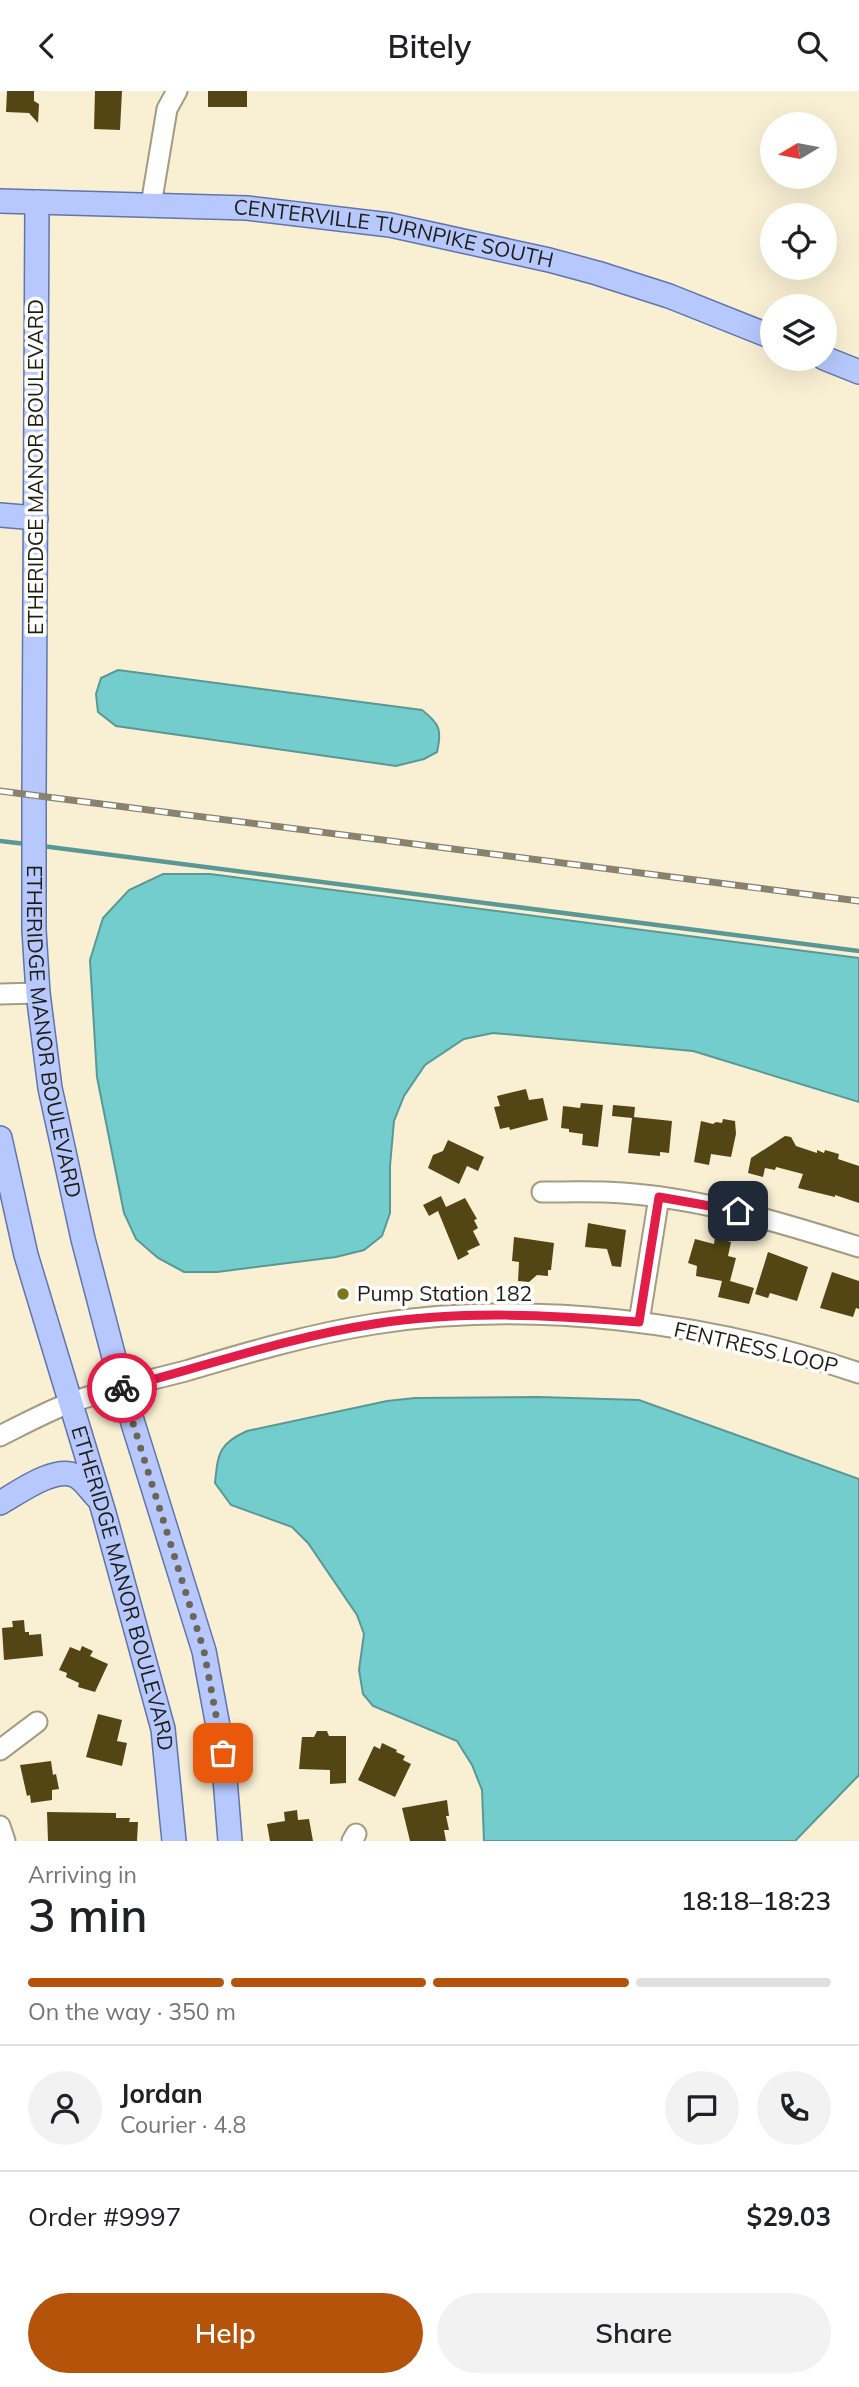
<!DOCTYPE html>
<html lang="en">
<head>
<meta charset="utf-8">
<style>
	:root { --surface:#fff; --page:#f2f2f2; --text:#202124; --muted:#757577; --line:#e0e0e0; --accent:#b45309 }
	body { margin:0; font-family:Mulish,sans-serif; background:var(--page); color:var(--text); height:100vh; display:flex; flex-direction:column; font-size:26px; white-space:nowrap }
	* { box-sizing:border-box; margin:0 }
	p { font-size:23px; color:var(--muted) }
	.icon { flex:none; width:38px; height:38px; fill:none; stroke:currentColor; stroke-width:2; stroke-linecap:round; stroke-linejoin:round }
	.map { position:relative; height:1750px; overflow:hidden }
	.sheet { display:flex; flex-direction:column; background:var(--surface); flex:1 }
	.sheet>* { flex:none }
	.needle { width:46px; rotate:260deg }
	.buttons { position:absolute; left:760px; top:21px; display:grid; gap:14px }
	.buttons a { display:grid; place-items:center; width:77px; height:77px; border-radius:50%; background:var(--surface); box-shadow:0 7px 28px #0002; font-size:35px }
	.pin { position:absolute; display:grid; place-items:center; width:60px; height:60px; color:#fff; margin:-30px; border-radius:14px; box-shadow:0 4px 10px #0006 }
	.courier { position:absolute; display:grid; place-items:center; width:70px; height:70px; margin:-35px; border:5px solid #e11d48; border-radius:50%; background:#fff; color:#222; box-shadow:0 2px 9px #0007 }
	.summary em { font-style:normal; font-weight:600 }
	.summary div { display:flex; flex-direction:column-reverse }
	.summary { display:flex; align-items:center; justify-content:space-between; height:119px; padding:0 28px }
	h1 { font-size:46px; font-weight:600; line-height:52px }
	.bar { display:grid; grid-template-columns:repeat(4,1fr); gap:10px 7px; align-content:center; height:84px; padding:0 28px }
	.bar i { height:9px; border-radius:5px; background:var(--line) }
	.bar .current { background:var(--accent) }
	.bar p { grid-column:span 4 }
	.line { display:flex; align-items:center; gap:18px; padding:0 28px; border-top:2px solid var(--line) }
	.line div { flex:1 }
	.round { display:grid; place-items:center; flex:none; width:74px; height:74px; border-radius:37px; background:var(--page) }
	.primary-button { display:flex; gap:14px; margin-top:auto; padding:14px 28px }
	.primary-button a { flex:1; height:80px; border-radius:42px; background:var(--accent); color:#fff; font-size:28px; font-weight:600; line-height:80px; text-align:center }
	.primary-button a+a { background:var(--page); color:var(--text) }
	header { display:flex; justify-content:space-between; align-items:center; height:91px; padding:0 28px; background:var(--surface); font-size:32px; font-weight:600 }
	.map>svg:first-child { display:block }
	.water { fill:#74cdcd; stroke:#5a9895; stroke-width:2 }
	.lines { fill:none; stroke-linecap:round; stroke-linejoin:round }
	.stream { stroke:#5a9895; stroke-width:4.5 }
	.building { fill:#544614 }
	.minor-casing { stroke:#a49c82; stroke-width:23 }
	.major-casing { stroke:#6174ab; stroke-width:26 }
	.minor { stroke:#fff; stroke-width:19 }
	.major { stroke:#b6c8fe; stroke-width:23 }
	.rail-casing { stroke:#88826f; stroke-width:7 }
	.rail { stroke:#fff; stroke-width:4.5; stroke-dasharray:13; stroke-linecap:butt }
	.done { stroke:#6b6656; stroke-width:7; stroke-dasharray:0 12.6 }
	.route { stroke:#e11d48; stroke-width:9 }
	.poi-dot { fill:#7e761a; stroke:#fff; stroke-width:2.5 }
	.labels { text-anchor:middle; stroke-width:7; stroke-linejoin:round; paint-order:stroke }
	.street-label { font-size:21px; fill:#1f1c12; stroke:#fff }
	.poi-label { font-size:21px; fill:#1f1c12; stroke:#fff; text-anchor:start }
</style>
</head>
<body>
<header><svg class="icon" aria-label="back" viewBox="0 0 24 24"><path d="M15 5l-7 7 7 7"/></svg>Bitely<svg class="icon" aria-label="search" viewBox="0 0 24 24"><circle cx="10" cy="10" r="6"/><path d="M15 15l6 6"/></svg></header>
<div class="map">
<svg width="859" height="1750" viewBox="0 0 859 1750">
	<rect width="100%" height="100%" fill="#f9f0d4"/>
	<g class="water">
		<path d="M118,579L422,619C440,633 442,639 437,661L424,668L396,675L116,635L98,621L96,603L101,587Z"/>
		<polygon points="163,783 210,783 859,867 859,1011 693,960 493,942 464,948 425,974 404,1005 394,1030 390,1075 390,1122 382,1145 364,1159 336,1166 217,1181 184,1181 158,1167 136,1148 124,1122 97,986 90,869 103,827 129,799"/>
		<path d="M539,1306L639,1309L859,1388V1684L795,1750H484L482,1699L472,1674L457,1650L373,1615L363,1603L359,1579L364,1543L357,1524L308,1452L292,1436L231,1414L215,1392C218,1363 218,1353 247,1340L387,1310L415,1307Z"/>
	</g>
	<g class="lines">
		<g class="stream">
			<polyline points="0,750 26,753"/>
			<polyline points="42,755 859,860"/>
		</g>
	</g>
	<g class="building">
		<polygon points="7,0 34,0 34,10 39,13 38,32 29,22 6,21"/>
		<polygon points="95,0 122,0 120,39 94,38"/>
		<rect x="208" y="0" width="39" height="16"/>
		<polygon points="526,998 529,1009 543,1007 548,1029 510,1039 509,1036 500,1038 494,1016 500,1015 497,1005"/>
		<polygon points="581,1012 603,1014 598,1056 582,1054 583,1043 569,1041 569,1038 561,1037 563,1015 580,1017"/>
		<polygon points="613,1014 635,1016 634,1026 672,1030 669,1062 660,1061 660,1065 628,1062 632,1027 612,1025"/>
		<polygon points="723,1028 735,1030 736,1043 731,1066 711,1063 709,1074 694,1071 701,1030 713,1033 716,1031 722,1032"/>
		<polygon points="785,1045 791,1046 796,1055 817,1062 817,1059 824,1062 825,1059 839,1063 838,1068 859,1075 859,1112 835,1104 835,1106 798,1097 803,1083 776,1076 775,1079 765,1077 763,1086 748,1082 751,1067"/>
		<polygon points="448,1049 484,1066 478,1080 467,1075 459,1093 428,1077 433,1064 443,1060"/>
		<polygon points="441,1105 446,1116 465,1107 477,1128 474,1129 478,1137 473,1140 480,1154 467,1160 469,1163 458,1169 438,1120 429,1125 423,1114"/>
		<polygon points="588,1132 626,1139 621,1176 612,1175 607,1158 585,1156"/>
		<polygon points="514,1146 554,1152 551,1179 548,1179 548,1185 537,1184 529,1191 518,1190 519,1171 512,1170"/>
		<polygon points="715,1147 731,1151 728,1165 736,1167 730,1190 754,1197 749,1213 718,1206 722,1190 696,1185 697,1175 688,1172 695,1148 714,1153"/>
		<polygon points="768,1161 808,1176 797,1210 770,1202 768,1207 755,1203"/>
		<polygon points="832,1181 859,1190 859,1218 856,1217 853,1226 820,1217"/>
		<polygon points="24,1529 25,1541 29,1541 29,1544 41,1543 43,1565 4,1569 2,1537 13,1536 12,1530"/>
		<polygon points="82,1555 93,1560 90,1565 108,1573 95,1601 78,1596 79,1592 66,1586 67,1582 59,1579 70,1556 80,1560"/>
		<polygon points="98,1623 122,1629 117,1650 127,1652 122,1675 86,1666"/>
		<polygon points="317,1640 327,1640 329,1645 346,1645 346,1692 330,1693 330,1679 299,1678 302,1646 314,1646"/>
		<polygon points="382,1652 397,1659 396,1661 405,1665 403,1669 411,1673 395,1706 358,1689 374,1655 380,1658"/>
		<polygon points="51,1670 53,1684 56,1683 59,1698 52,1699 52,1709 31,1712 30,1704 27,1705 20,1674"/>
		<polygon points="447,1709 449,1725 446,1725 449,1739 444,1739 446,1750 410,1750 402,1717"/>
		<polygon points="297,1719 298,1729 309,1728 313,1750 270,1750 267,1733 285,1730 284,1721"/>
		<polygon points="47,1721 116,1722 116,1727 130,1727 129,1731 138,1731 137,1750 48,1750"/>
	</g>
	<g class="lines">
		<g class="minor-casing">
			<g id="minor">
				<polyline points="151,114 167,18 177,0"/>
				<polyline points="0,903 38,902"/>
				<path d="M542,1101C569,1101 597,1100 623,1102C705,1108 782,1132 859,1156"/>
				<polyline points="639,1231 659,1106"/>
				<path d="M0,1345C22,1334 44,1322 67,1313C106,1298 149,1290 189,1279C249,1261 311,1243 374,1233C531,1208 709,1231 859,1282"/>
				<polyline points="0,1659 37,1631"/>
				<polyline points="0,1735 5,1750"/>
				<polyline points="352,1750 356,1743"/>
			</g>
		</g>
		<g class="major-casing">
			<g id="major">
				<path id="s1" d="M0,110L247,117L390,134L549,169L597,182L669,205L772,246"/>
				<path id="s2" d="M37,111L34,704V839L38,902L50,997L83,1148L122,1297L204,1560L223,1662L230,1750"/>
				<polyline points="824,267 859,281"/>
				<polyline points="0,424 36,427"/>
				<path id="s3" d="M0,1047L26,1164L104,1422L163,1638L174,1750"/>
				<path d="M0,1412C18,1402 55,1374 76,1385C84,1389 90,1399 96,1405"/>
			</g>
		</g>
		<use href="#minor" class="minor"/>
		<use href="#major" class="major"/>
		<g class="rail-casing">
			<polyline id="rail" points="0,700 859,810"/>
		</g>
		<use href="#rail" class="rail"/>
	</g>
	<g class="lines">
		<polyline class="done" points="122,1297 204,1560 223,1662"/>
		<path class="route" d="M122,1297C206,1275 289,1246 374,1233C462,1219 551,1224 639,1231L659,1106L738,1120"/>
	</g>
	<circle class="poi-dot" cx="343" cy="1203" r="7"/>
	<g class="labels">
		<g class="street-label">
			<text dy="7" stroke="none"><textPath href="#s1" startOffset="396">CENTERVILLE TURNPIKE SOUTH</textPath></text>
			<text transform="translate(36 376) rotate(-90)" y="7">ETHERIDGE MANOR BOULEVARD</text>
			<text dy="7" stroke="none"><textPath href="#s2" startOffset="831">ETHERIDGE MANOR BOULEVARD</textPath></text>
			<text transform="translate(756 1257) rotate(13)" y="7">FENTRESS LOOP</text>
			<text dy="7" stroke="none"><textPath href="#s3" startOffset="467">ETHERIDGE MANOR BOULEVARD</textPath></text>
		</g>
		<g class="poi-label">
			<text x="357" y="1210">Pump Station 182</text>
		</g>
	</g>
</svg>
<div class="buttons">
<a><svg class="needle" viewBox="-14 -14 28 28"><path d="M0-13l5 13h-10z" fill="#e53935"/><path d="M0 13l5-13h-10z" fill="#757577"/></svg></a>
<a><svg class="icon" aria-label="locate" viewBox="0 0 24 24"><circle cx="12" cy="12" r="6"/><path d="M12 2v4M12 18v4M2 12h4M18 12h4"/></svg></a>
<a><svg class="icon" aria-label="layers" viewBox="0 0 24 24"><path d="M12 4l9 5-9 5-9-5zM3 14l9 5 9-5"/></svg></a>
</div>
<div class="pin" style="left:223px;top:1662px;background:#ea580c"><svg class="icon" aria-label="bag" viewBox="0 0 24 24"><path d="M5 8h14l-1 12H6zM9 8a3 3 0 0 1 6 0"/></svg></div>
<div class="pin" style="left:738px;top:1120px;background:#1f2937"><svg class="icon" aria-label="home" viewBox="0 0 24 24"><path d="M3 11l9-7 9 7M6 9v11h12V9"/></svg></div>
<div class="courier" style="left:122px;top:1297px"><svg class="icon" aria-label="bike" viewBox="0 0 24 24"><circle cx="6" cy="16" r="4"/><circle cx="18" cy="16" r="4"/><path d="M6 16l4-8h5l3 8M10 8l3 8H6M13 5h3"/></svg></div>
</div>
<section class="sheet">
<div class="summary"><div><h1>3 min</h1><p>Arriving in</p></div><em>18:18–18:23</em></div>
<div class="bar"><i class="current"></i><i class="current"></i><i class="current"></i><i></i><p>On the way · 350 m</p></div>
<div class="line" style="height:126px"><a class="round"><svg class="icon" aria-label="person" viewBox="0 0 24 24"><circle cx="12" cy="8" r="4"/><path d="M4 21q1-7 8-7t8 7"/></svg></a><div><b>Jordan</b><p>Courier · 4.8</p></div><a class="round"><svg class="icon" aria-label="chat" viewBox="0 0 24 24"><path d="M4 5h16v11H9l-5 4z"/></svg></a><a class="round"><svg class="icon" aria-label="phone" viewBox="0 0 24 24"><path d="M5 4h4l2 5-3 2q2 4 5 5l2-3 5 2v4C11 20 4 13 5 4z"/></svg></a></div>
<div class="line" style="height:91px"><div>Order #9997</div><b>$29.03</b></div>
<div class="primary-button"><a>Help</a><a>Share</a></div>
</section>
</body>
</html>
